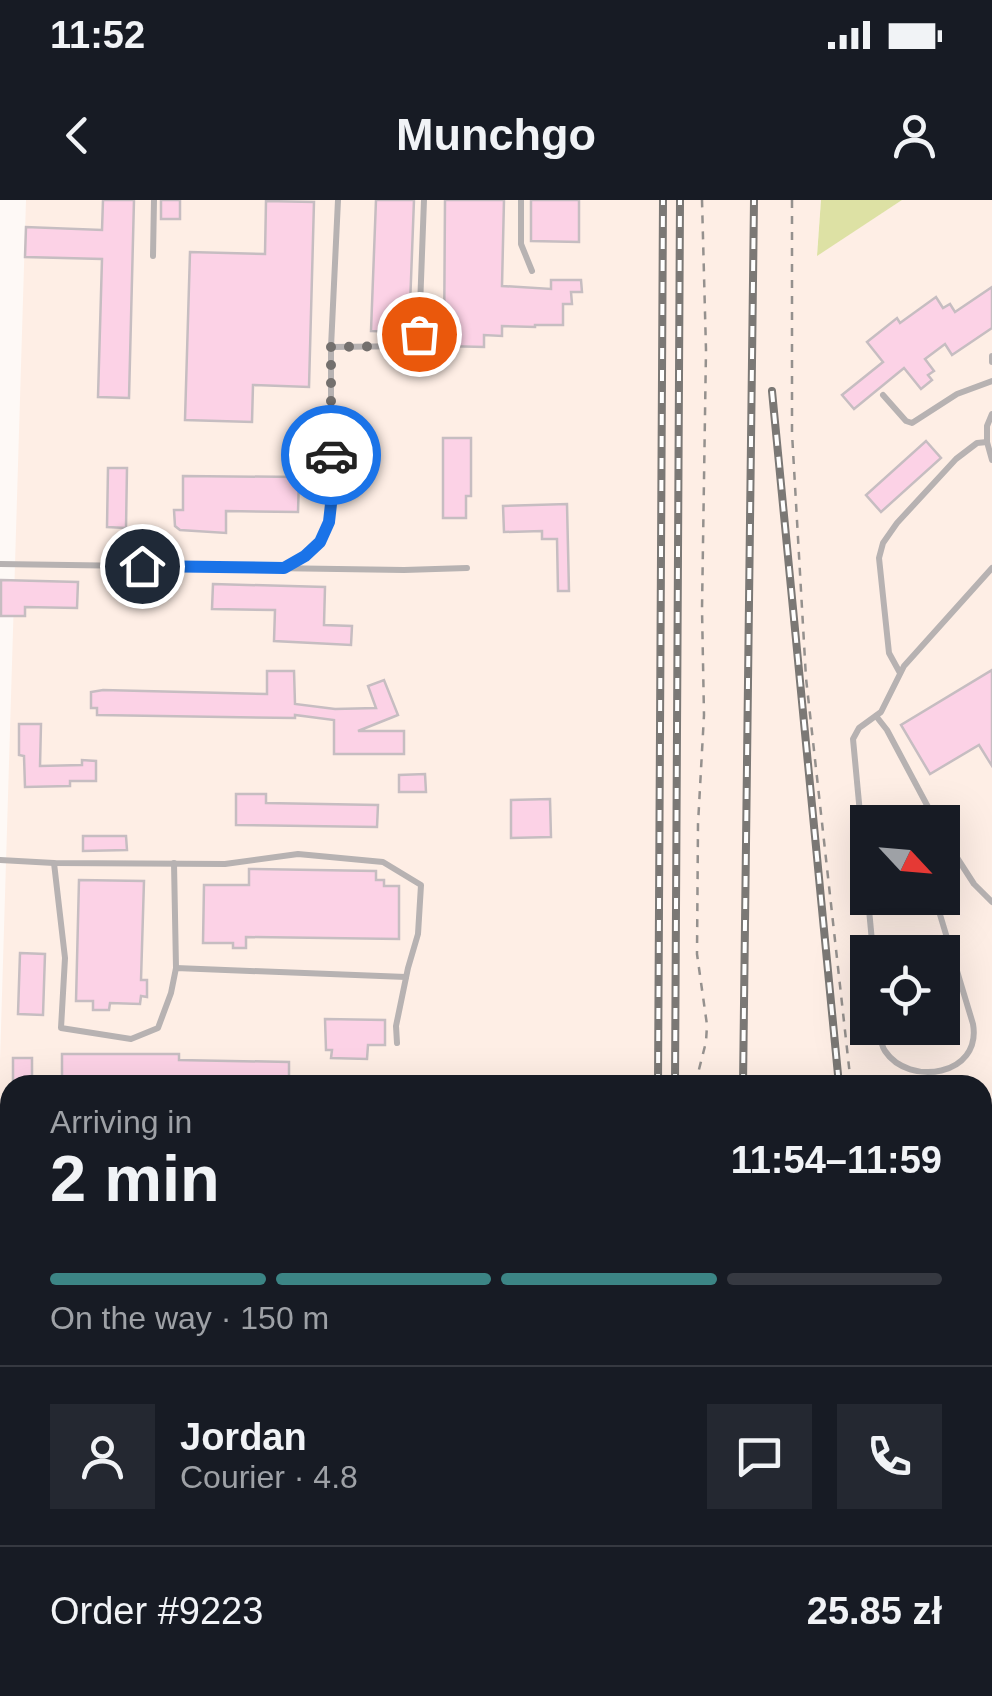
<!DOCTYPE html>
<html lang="en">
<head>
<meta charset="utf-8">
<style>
	:root { --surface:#171b24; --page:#242831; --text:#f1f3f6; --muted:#9ea1a6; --line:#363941; --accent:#3c8585 }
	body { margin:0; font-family:Helvetica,sans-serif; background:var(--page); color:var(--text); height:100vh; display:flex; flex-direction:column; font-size:38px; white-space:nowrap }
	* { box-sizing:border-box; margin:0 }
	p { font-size:32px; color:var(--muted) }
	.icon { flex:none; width:55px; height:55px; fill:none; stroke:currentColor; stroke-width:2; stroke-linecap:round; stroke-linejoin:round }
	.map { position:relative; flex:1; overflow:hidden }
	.panel { position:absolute; left:0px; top:875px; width:992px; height:622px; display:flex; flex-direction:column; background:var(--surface); border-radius:30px 30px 0 0; box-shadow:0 10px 40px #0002 }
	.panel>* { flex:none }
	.needle { width:65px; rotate:116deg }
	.buttons { position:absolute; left:850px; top:605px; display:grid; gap:20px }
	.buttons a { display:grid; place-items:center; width:110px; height:110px; border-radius:0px; background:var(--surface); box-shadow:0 10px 40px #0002; font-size:50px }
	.pin { position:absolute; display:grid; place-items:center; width:85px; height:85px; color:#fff; margin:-42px; border:5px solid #fff; border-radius:50%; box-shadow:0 2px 10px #0007 }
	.courier { position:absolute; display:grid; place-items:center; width:100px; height:100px; margin:-50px; border:8px solid #1a73e8; border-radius:50%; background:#fff; color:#222; box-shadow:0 2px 12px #0007 }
	.summary em { font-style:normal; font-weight:800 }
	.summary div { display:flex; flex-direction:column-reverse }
	.summary { display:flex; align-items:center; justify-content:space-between; height:170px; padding:0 50px }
	h1 { font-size:65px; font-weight:800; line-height:75px }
	.bar { display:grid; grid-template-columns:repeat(4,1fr); gap:15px 10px; align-content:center; height:120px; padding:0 50px }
	.bar i { height:12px; border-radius:8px; background:var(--line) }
	.bar .on { background:var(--accent) }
	.bar p { grid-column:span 4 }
	.line { display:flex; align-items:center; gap:25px; padding:0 50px; border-top:2px solid var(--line) }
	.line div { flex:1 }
	.round { display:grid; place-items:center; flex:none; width:105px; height:105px; border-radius:0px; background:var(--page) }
	.status { display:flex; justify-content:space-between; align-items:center; height:70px; padding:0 50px; background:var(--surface); direction:ltr }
	.status svg { height:28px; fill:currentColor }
	header { display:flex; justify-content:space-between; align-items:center; height:130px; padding:0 50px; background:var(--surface); font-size:45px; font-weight:800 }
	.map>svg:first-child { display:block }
	.built { fill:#feeee5; fill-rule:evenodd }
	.green { fill:#dde1a4 }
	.building { fill:#fcd2e6; stroke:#c6bdc1; stroke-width:2.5 }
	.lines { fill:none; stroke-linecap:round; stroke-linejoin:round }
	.path { stroke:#95918e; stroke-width:2.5; stroke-dasharray:8 8; stroke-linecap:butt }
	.lane { stroke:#b7b2b2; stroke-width:6 }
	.rail-casing { stroke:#7b7875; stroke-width:8 }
	.rail { stroke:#fff; stroke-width:4; stroke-dasharray:11; stroke-linecap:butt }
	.done { stroke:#74706e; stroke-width:10; stroke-dasharray:0 18 }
	.route { stroke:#1a73e8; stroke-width:12 }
</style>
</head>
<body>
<div class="status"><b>11:52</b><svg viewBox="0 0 49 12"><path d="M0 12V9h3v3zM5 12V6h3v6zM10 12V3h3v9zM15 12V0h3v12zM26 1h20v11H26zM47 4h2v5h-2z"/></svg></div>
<header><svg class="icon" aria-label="back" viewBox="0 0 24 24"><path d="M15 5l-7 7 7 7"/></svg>Munchgo<svg class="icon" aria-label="person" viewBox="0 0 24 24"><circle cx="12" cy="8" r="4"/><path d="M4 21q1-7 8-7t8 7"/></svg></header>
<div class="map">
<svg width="992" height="1496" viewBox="0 0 992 1496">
	<rect width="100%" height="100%" fill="#fef9f6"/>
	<path class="built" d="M26,0H821L817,55L902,0H992V1496H0V861ZM868,622H942V698H868ZM868,752H942V828H868ZM10,885H982V1488H10Z"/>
	<polygon class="green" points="821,0 902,0 817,56"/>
	<g class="building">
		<polygon points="103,0 134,0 129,198 98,197 102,59 25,57 26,27 102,30"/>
		<rect x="161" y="0" width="19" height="19"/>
		<polygon points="376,0 414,0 409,132 371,131"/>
		<polygon points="445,0 504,0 502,86 551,89 551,80 581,80 582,92 571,92 572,104 563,104 563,125 535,125 535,127 502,126 502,136 484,135 484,147 444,146"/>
		<polygon points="531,0 579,0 579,42 531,41"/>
		<polygon points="266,1 314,2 309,187 253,185 252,222 185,220 190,52 265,54"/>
		<polygon points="992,87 992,128 952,155 945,144 925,159 934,171 928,175 932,180 921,189 904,168 854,209 842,195 883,162 867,142 897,118 900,123 936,97 943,108 950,104 955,112"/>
		<polygon points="443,238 471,238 471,296 466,296 466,318 443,318"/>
		<polygon points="926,241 941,258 881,312 866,295"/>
		<polygon points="108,268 127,268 126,328 107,327"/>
		<polygon points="183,276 299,277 298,312 226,311 226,333 180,330 175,326 174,310 183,310"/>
		<polygon points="567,304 569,391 558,391 557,339 542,339 542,331 504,332 503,306"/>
		<polygon points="1,380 78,382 77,408 25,407 25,416 1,416"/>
		<polygon points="213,384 325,387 324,425 352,426 351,445 274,441 275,410 212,409"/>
		<polygon points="992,470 992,566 979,545 930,574 901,525"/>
		<polygon points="267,471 294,471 295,504 335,509 376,508 368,486 384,480 398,515 358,531 404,531 404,554 334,554 334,520 295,515 295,518 97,515 97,508 91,508 91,492 103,490 267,494"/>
		<polygon points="19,524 41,524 40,566 82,565 82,560 96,561 96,581 70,581 70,586 25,587 24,556 19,555"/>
		<polygon points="425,574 426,592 399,592 399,575"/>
		<polygon points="236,594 266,594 266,603 378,605 377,627 236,625"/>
		<polygon points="550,599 551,637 511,638 511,600"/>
		<polygon points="83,636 126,636 127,650 83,651"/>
		<polygon points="249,669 376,671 376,680 384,680 384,686 399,686 399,739 246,737 246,748 233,748 233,743 203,743 204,685 249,685"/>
		<polygon points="79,680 144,681 141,780 147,780 147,797 141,796 140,804 110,803 109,810 93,810 93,801 76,801"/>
		<polygon points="20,753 45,754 43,815 18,814"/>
		<polygon points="325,819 385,820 385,845 368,845 367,859 331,858 332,850 326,850"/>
		<polygon points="62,854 179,854 179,860 289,862 289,885 62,885"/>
		<rect x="13" y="858" width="19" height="27"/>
	</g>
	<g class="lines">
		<g class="path">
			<polyline points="792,0 792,233 806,478 851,885"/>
			<polyline points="695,885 706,842 707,825 697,754 698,624 704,515 702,409 706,150 702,0"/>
			<polyline points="834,1496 834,1488"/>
		</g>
		<g class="lane">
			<polyline points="521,0 521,44 532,71"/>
			<polyline points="153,56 154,0"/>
			<polyline points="331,147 414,146 419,134 424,0"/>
			<polyline points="992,156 992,162"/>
			<polyline points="883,195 906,221 912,223 957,194 992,181"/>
			<polyline points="987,242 987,226 992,214"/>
			<polyline points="0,364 404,370 467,368"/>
			<path d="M285,367C315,350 327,339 331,304V147L338,0"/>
			<polyline points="900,473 889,453 879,358 883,343 897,323 956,259 977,243 987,242 992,260"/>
			<polyline points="876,516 887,530 936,622"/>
			<polyline points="943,636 974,684 992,702"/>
			<polyline points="0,660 54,663 225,664 298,654 383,662 421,685 418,734 408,768 396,826 397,843"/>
			<polyline points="54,663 65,758 61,828 131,839 158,828 171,793 176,768 406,777"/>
			<polyline points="174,663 176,768"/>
			<polyline points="873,752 853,539 859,528 881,512 904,466 992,368"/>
			<path d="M880,828C881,835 880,844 885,851C909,887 982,876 973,824L935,698"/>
			<polyline points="0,1081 10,1082"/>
			<polyline points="0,1207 10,1207"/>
			<polyline points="433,1496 433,1488"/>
		</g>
		<g class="rail-casing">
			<g id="rail">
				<polyline points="772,191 839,885"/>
				<polyline points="658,885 663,0"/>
				<polyline points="675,885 680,0"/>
				<polyline points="743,885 754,0"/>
				<polyline points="632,1496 633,1488"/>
				<polyline points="654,1496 654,1488"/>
				<polyline points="672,1496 672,1488"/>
				<polyline points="689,1496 689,1488"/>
				<polyline points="721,1496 722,1488"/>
				<polyline points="877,1496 877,1488"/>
			</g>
		</g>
		<use href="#rail" class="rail"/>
	</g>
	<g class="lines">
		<polyline class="done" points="331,255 331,147 414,146 419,134"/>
		<polyline class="route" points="142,366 284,368 305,356 320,342 329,322 331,304 331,255"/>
	</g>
</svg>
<div class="buttons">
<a><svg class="needle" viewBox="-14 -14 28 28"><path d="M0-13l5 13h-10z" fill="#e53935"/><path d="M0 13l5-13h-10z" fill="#9ea1a6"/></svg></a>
<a><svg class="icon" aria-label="locate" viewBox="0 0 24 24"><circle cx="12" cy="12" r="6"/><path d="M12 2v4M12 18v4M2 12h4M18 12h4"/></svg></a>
</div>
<div class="pin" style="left:419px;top:134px;background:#ea580c"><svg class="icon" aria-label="bag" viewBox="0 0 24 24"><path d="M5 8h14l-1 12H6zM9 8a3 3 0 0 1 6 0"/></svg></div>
<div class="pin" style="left:142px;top:366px;background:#1f2937"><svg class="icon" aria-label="home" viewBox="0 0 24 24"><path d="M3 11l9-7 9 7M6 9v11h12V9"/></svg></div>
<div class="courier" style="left:331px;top:255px"><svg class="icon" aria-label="car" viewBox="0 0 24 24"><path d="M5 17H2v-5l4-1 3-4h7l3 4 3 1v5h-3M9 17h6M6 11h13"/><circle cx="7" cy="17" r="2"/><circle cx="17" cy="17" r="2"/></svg></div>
<section class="panel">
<div class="summary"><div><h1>2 min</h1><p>Arriving in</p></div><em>11:54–11:59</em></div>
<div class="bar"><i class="on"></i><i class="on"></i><i class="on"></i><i></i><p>On the way · 150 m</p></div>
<div class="line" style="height:180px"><a class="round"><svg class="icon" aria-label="person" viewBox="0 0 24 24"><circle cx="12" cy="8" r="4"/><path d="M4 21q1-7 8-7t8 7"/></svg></a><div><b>Jordan</b><p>Courier · 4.8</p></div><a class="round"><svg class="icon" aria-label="chat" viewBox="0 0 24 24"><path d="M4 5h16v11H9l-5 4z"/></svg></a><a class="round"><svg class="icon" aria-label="phone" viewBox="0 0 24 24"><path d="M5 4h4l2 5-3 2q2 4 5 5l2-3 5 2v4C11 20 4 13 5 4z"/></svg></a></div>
<div class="line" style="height:130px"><div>Order #9223</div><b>25.85 zł</b></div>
</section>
</div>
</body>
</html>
